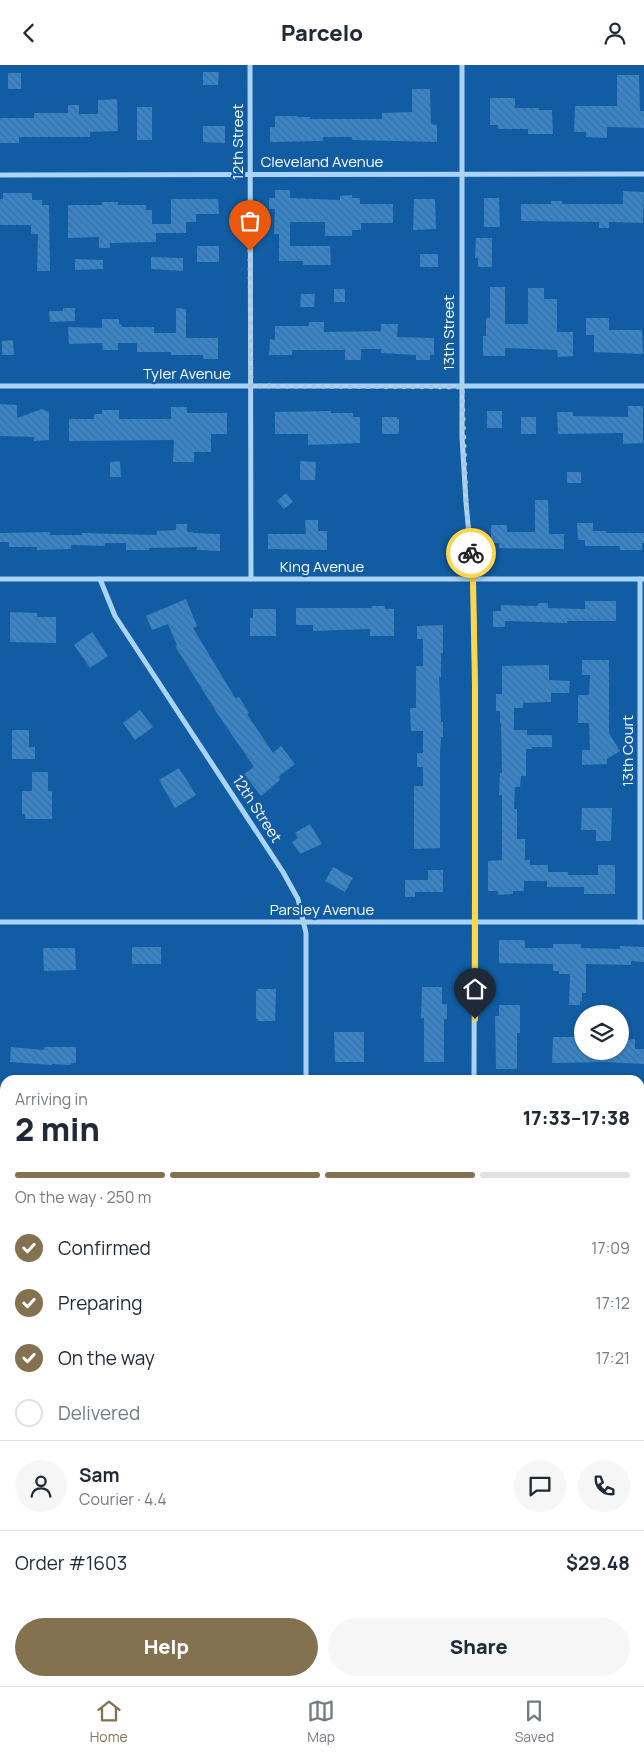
<!DOCTYPE html>
<html lang="en">
<head>
<meta charset="utf-8">
<style>
	:root { --surface:#fff; --page:#f6f6f7; --text:#1f2937; --muted:#747a83; --line:#e0e1e3; --accent:#847150 }
	body { margin:0; font-family:Manrope,sans-serif; background:var(--page); color:var(--text); height:100vh; display:flex; flex-direction:column; font-size:19px; white-space:nowrap }
	* { box-sizing:border-box; margin:0 }
	p { font-size:16px; color:var(--muted) }
	.icon { flex:none; width:28px; height:28px; fill:none; stroke:currentColor; stroke-width:2; stroke-linecap:round; stroke-linejoin:round }
	.map { position:relative; flex:1; overflow:hidden }
	.sheet { position:absolute; left:0px; top:1010px; width:645px; height:611px; display:flex; flex-direction:column; background:var(--surface); border-radius:15px 15px 0 0; box-shadow:0 1px 4px #0004 }
	.sheet>* { flex:none }
	.controls { position:absolute; left:574px; top:940px; display:grid; gap:10px }
	.controls a { display:grid; place-items:center; width:55px; height:55px; border-radius:50%; background:var(--surface); box-shadow:0 1px 4px #0004; font-size:25px }
	.pin { position:absolute; display:grid; place-items:center; width:42px; height:42px; color:#fff; margin:-51px -21px; border-radius:50% 50% 50% 0; rotate:-45deg; box-shadow:0 0 5px #0007 }
	.pin .icon { rotate:45deg }
	.courier { position:absolute; display:grid; place-items:center; width:50px; height:50px; margin:-25px; border:4px solid #ffd54a; border-radius:50%; background:#fff; color:#222; box-shadow:0 1px 6px #0007 }
	.headline em { font-style:normal; font-weight:800 }
	.headline div { display:flex; flex-direction:column-reverse }
	.headline { display:flex; align-items:center; justify-content:space-between; height:85px; padding:0 15px }
	h1 { font-size:32px; font-weight:800; line-height:38px }
	.bar { display:grid; grid-template-columns:repeat(4,1fr); gap:8px 5px; align-content:center; height:60px; padding:0 15px }
	.bar i { height:6px; border-radius:4px; background:var(--line) }
	.bar .active { background:var(--accent) }
	.bar p { grid-column:span 4 }
	.line { display:flex; align-items:center; gap:12px; padding:0 15px; border-top:1px solid var(--line) }
	.line div { flex:1 }
	.round { display:grid; place-items:center; flex:none; width:52px; height:52px; border-radius:26px; background:var(--page) }
	ol { padding:0 15px; list-style:none }
	li { display:flex; align-items:center; gap:15px; height:55px }
	li p { margin-inline-start:auto }
	li .icon { padding:5px; border-radius:50%; background:var(--accent); color:#fff; stroke-width:4 }
	li:last-child { color:var(--muted) }
	li i { width:28px; height:28px; border:2px solid var(--line); border-radius:50% }
	.button { display:flex; gap:10px; margin-top:auto; padding:10px 15px }
	.button a { flex:1; height:58px; border-radius:30px; background:var(--accent); color:#fff; font-size:20px; font-weight:800; line-height:58px; text-align:center }
	.button a+a { background:var(--page); color:var(--text) }
	header { display:flex; justify-content:space-between; align-items:center; height:65px; padding:0 15px; background:var(--surface); font-size:22px; font-weight:800 }
	.tabs { display:flex; justify-content:space-around; align-items:center; height:70px; border-top:1px solid var(--line); background:var(--surface); font-size:14px; color:var(--muted) }
	.tabs a { display:grid; justify-items:center; gap:2px }
	.tabs .active { color:var(--accent) }
	.map>svg:first-child { display:block }
	.building { fill:url(#building-back-hatch) }
	.lines { fill:none; stroke-linecap:round; stroke-linejoin:round }
	.street { stroke:#abd3f6; stroke-width:5 }
	.done { stroke:#acc6de; stroke-width:5; stroke-dasharray:0 9 }
	.route { stroke:#ffd54a; stroke-width:6 }
	.labels { text-anchor:middle; stroke-width:4.5; stroke-linejoin:round; paint-order:stroke }
	.street-label { font-size:15px; fill:#fff; stroke:#115ca2 }
</style>
</head>
<body>
<header><svg class="icon" aria-label="back" viewBox="0 0 24 24"><path d="M15 5l-7 7 7 7"/></svg>Parcelo<svg class="icon" aria-label="person" viewBox="0 0 24 24"><circle cx="12" cy="8" r="4"/><path d="M4 21q1-7 8-7t8 7"/></svg></header>
<div class="map">
<svg width="644" height="1621" viewBox="0 0 644 1621">
	<defs>
		<pattern id="building-back-hatch" width="6" height="6" patternUnits="userSpaceOnUse" patternTransform="scale(1.25)"><rect width="6" height="6" fill="#3a85c8"/><path d="M-1 5l2 2M0 0l6 6M5-1l2 2" fill="none" stroke="#416e96"/></pattern>
	</defs>
	<rect width="100%" height="100%" fill="#115ca2"/>
	<g class="building">
		<polygon points="203,7 219,7 218,20 203,20"/>
		<rect x="8" y="8" width="13" height="16"/>
		<polygon points="617,10 639,10 640,46 644,46 644,63 607,62 607,73 586,72 586,67 574,67 575,41 617,41"/>
		<polygon points="412,24 430,24 431,59 437,60 437,77 352,75 352,72 323,72 323,76 270,77 270,62 275,62 275,51 297,51 297,52 310,52 310,54 382,54 382,48 412,47"/>
		<polygon points="490,33 515,33 515,43 539,43 539,45 552,45 553,69 528,69 528,64 498,64 498,60 490,60"/>
		<polygon points="117,34 118,66 90,67 90,72 19,72 19,78 0,78 0,53 34,53 34,48 68,48 68,40 79,40 79,49 98,49 98,35"/>
		<rect x="137" y="42" width="15" height="33"/>
		<polygon points="203,61 225,61 225,78 203,77"/>
		<polygon points="275,125 290,125 290,133 340,135 340,131 352,130 352,133 360,133 360,139 393,139 393,158 361,158 361,165 352,165 352,171 325,171 325,157 290,157 290,181 330,181 331,200 303,200 303,196 279,196 279,169 274,169 275,144 269,144 269,133 275,133"/>
		<polygon points="623,126 644,127 643,158 609,157 609,163 599,163 599,157 521,156 521,139 551,139 551,136 562,136 562,139 623,139"/>
		<polygon points="3,128 32,128 32,135 42,135 42,140 49,140 50,206 37,206 38,169 31,169 31,160 0,160 0,134 3,134"/>
		<polygon points="484,133 499,133 500,162 484,162"/>
		<polygon points="171,134 218,134 219,149 196,149 196,157 186,157 186,168 156,168 156,177 110,178 110,183 99,183 99,172 68,173 68,140 102,140 102,137 118,137 118,140 146,140 146,145 152,145 152,159 171,159"/>
		<polygon points="414,134 435,134 436,164 413,165"/>
		<polygon points="476,173 492,173 492,202 478,202 478,193 475,193"/>
		<rect x="197" y="181" width="22" height="16"/>
		<rect x="420" y="189" width="18" height="13"/>
		<polygon points="151,192 183,193 183,206 151,204"/>
		<polygon points="75,194 103,195 103,204 75,205"/>
		<polygon points="490,222 505,222 505,259 528,259 528,223 544,223 544,234 557,234 557,267 573,267 573,291 558,292 557,285 505,283 505,291 483,291 483,271 486,271 486,253 490,253"/>
		<rect x="334" y="224" width="11" height="13"/>
		<polygon points="301,229 315,229 314,242 300,242"/>
		<polygon points="63,243 75,243 75,256 50,257 49,246 63,246"/>
		<polygon points="176,243 186,244 186,273 218,273 218,294 203,294 203,290 171,290 171,287 137,287 137,278 118,278 118,285 103,285 102,278 69,279 68,262 102,263 102,254 119,254 119,259 121,259 122,262 154,262 154,268 176,268"/>
		<polygon points="586,253 609,253 609,265 642,265 643,289 594,287 594,270 586,270"/>
		<polygon points="309,257 324,257 324,267 381,266 381,259 398,259 397,272 434,273 434,290 430,290 430,295 416,295 416,290 381,288 381,284 361,284 361,295 345,295 345,285 292,285 292,290 269,290 270,274 275,275 275,261 309,261"/>
		<polygon points="13,275 14,290 2,290 2,276"/>
		<polygon points="0,339 17,340 17,353 42,344 49,347 49,375 34,376 34,372 0,371"/>
		<polygon points="628,341 643,341 643,378 623,379 623,368 558,369 557,347 573,347 573,351 628,352"/>
		<polygon points="171,342 187,342 187,348 227,348 227,369 211,369 211,387 194,387 194,397 173,397 174,375 69,376 69,354 94,354 94,349 102,349 102,345 119,345 119,354 171,354"/>
		<polygon points="331,346 331,348 353,348 353,352 360,352 360,378 308,380 308,369 275,369 275,347"/>
		<rect x="487" y="346" width="15" height="17"/>
		<polygon points="382,352 397,352 397,354 399,354 399,368 397,369 382,369"/>
		<rect x="521" y="352" width="15" height="17"/>
		<polygon points="120,396 121,412 110,412 110,397"/>
		<polygon points="300,396 316,397 315,415 300,415"/>
		<rect x="567" y="407" width="14" height="11"/>
		<polygon points="286,428 293,437 284,444 277,436"/>
		<polygon points="535,435 548,435 549,469 564,469 564,484 499,483 499,478 491,478 491,460 507,460 507,467 535,467"/>
		<polygon points="305,455 318,455 318,466 327,466 327,485 268,484 268,469 306,469"/>
		<polygon points="577,458 593,458 593,466 606,466 606,468 644,468 644,478 642,478 642,485 620,485 620,481 585,481 585,475 578,475"/>
		<polygon points="176,459 187,459 187,467 193,467 193,468 220,469 220,486 197,485 197,482 149,483 149,485 126,485 126,478 105,478 105,481 71,480 71,484 37,485 37,482 9,482 9,477 0,477 0,468 50,467 50,470 82,470 82,468 157,470 157,466 176,465"/>
		<polygon points="186,534 197,561 193,563 234,631 236,633 239,632 249,648 247,649 273,688 281,681 295,699 279,711 280,715 261,731 244,709 254,702 219,651 175,581 177,580 168,559 152,565 146,551"/>
		<polygon points="585,536 616,536 616,556 567,556 567,558 505,556 505,562 493,562 493,546 501,546 501,540 538,541 538,538 548,538 548,543 585,544"/>
		<polygon points="372,541 385,541 385,544 394,544 394,571 370,571 370,564 313,566 313,560 296,560 296,543 372,543"/>
		<polygon points="253,544 276,544 276,571 250,571 250,553 253,553"/>
		<polygon points="10,547 37,548 37,552 56,552 56,578 10,577"/>
		<polygon points="443,560 443,588 441,588 441,612 439,612 441,657 443,657 443,672 441,672 440,689 440,783 414,784 414,721 423,721 423,702 417,702 417,688 423,688 423,666 411,666 410,643 416,643 416,601 423,601 423,574 417,574 417,561"/>
		<polygon points="92,567 108,591 90,603 74,580"/>
		<polygon points="582,595 609,595 609,668 620,686 607,694 607,699 582,700 582,685 590,685 589,658 578,658 578,630 589,630 590,610 582,610"/>
		<polygon points="549,600 549,615 570,616 569,628 551,628 551,637 523,638 523,643 514,643 514,665 527,665 527,670 552,670 552,682 532,682 532,684 526,684 526,711 521,711 520,722 515,722 514,744 517,744 517,774 525,774 525,795 530,795 530,800 548,800 548,807 568,807 568,810 598,810 598,800 615,800 615,829 584,829 584,822 547,822 547,816 524,816 524,826 513,826 513,829 498,830 498,826 488,826 488,796 502,795 502,730 499,730 500,708 502,708 501,658 500,658 500,646 496,646 496,629 502,629 502,601"/>
		<polygon points="140,645 153,662 135,675 123,658"/>
		<polygon points="12,665 29,665 29,682 35,682 35,694 12,694"/>
		<polygon points="179,703 196,730 175,743 159,715"/>
		<polygon points="32,707 48,707 48,726 52,726 52,754 25,754 25,749 22,749 22,726 32,726"/>
		<polygon points="582,743 612,743 611,776 596,776 596,765 581,765"/>
		<polygon points="310,759 322,779 300,789 292,777 298,773 295,768"/>
		<polygon points="333,802 353,813 345,827 325,816"/>
		<polygon points="428,805 443,805 443,827 415,827 415,832 405,832 405,815 428,815"/>
		<polygon points="499,875 525,875 525,883 553,883 553,879 581,879 581,883 620,884 620,881 644,882 644,897 631,896 631,900 586,899 586,928 582,928 582,936 580,936 580,940 569,940 570,909 559,909 559,906 553,906 553,899 499,898"/>
		<rect x="132" y="882" width="29" height="17"/>
		<polygon points="43,883 75,883 76,905 44,906"/>
		<polygon points="422,922 442,922 442,939 447,939 447,954 444,954 444,997 424,997 424,953 421,953"/>
		<polygon points="258,924 276,924 275,956 258,956 258,954 256,954 256,926 258,926"/>
		<polygon points="499,940 520,940 520,968 517,968 517,1004 496,1004 495,951 499,951"/>
		<polygon points="334,967 364,967 364,997 335,997"/>
		<polygon points="553,972 580,972 580,986 621,986 621,984 623,984 623,975 635,974 635,984 644,984 644,999 605,997 552,998"/>
		<polygon points="11,982 44,985 44,982 76,982 76,998 71,998 71,1000 52,999 52,1000 10,997"/>
	</g>
	<g class="lines">
		<g class="street">
			<polyline points="250,0 251,514"/>
			<polyline points="462,0 462,372 466,437 473,514 475,621 474,1015"/>
			<polyline points="0,110 644,109"/>
			<polyline points="0,321 644,321"/>
			<polyline points="0,514 644,514"/>
			<polyline points="100,514 115,551 283,807 298,834 306,868 306,1015"/>
			<polyline points="0,857 644,857"/>
			<polyline points="640,857 640,514"/>
			<polyline points="0,1028 5,1028"/>
			<polyline points="640,1029 644,1029"/>
			<polyline points="0,1199 5,1199"/>
			<polyline points="640,1200 644,1200"/>
			<polyline points="0,1367 5,1367"/>
			<polyline points="640,1371 644,1371"/>
			<polyline points="0,1539 5,1539"/>
			<polyline points="640,1540 644,1540"/>
		</g>
	</g>
	<g class="lines">
		<polyline class="done" points="250,186 251,321 462,322 466,437 471,488"/>
		<polyline class="route" points="471,488 473,514 475,621 475,954"/>
	</g>
	<g class="labels">
		<g class="street-label">
			<text transform="translate(238 77) rotate(-90)" y="5">12th Street</text>
			<text x="322" y="102">Cleveland Avenue</text>
			<text transform="translate(449 268) rotate(-90)" y="5">13th Street</text>
			<text x="187" y="314">Tyler Avenue</text>
			<text x="322" y="507">King Avenue</text>
			<text transform="translate(628 686) rotate(-90)" y="5">13th Court</text>
			<text transform="translate(257 744) rotate(57)" y="5">12th Street</text>
			<text x="322" y="850">Parsley Avenue</text>
		</g>
	</g>
</svg>
<div class="controls">
<a><svg class="icon" aria-label="layers" viewBox="0 0 24 24"><path d="M12 4l9 5-9 5-9-5zM3 14l9 5 9-5"/></svg></a>
</div>
<div class="pin" style="left:250px;top:186px;background:#ea580c"><svg class="icon" aria-label="bag" viewBox="0 0 24 24"><path d="M5 8h14l-1 12H6zM9 8a3 3 0 0 1 6 0"/></svg></div>
<div class="pin" style="left:475px;top:954px;background:#1f2937"><svg class="icon" aria-label="home" viewBox="0 0 24 24"><path d="M3 11l9-7 9 7M6 9v11h12V9"/></svg></div>
<div class="courier" style="left:471px;top:488px"><svg class="icon" aria-label="bike" viewBox="0 0 24 24"><circle cx="6" cy="16" r="4"/><circle cx="18" cy="16" r="4"/><path d="M6 16l4-8h5l3 8M10 8l3 8H6M13 5h3"/></svg></div>
<section class="sheet">
<div class="headline"><div><h1>2 min</h1><p>Arriving in</p></div><em>17:33–17:38</em></div>
<div class="bar"><i class="active"></i><i class="active"></i><i class="active"></i><i></i><p>On the way · 250 m</p></div>
<ol>
<li><svg class="icon" aria-label="check" viewBox="0 0 24 24"><path d="M5 12l5 5 9-10"/></svg>Confirmed<p>17:09</p></li>
<li><svg class="icon" aria-label="check" viewBox="0 0 24 24"><path d="M5 12l5 5 9-10"/></svg>Preparing<p>17:12</p></li>
<li><svg class="icon" aria-label="check" viewBox="0 0 24 24"><path d="M5 12l5 5 9-10"/></svg>On the way<p>17:21</p></li>
<li><i></i>Delivered</li>
</ol>
<div class="line" style="height:90px"><a class="round"><svg class="icon" aria-label="person" viewBox="0 0 24 24"><circle cx="12" cy="8" r="4"/><path d="M4 21q1-7 8-7t8 7"/></svg></a><div><b>Sam</b><p>Courier · 4.4</p></div><a class="round"><svg class="icon" aria-label="chat" viewBox="0 0 24 24"><path d="M4 5h16v11H9l-5 4z"/></svg></a><a class="round"><svg class="icon" aria-label="phone" viewBox="0 0 24 24"><path d="M5 4h4l2 5-3 2q2 4 5 5l2-3 5 2v4C11 20 4 13 5 4z"/></svg></a></div>
<div class="line" style="height:65px"><div>Order #1603</div><b>$29.48</b></div>
<div class="button"><a>Help</a><a>Share</a></div>
</section>
</div>
<nav class="tabs">
<a class="active"><svg class="icon" aria-label="home" viewBox="0 0 24 24"><path d="M3 11l9-7 9 7M6 9v11h12V9"/></svg>Home</a>
<a><svg class="icon" aria-label="map" viewBox="0 0 24 24"><path d="M3 6l6-2 6 2 6-2v14l-6 2-6-2-6 2zM9 4v14M15 6v14"/></svg>Map</a>
<a><svg class="icon" aria-label="saved" viewBox="0 0 24 24"><path d="M7 4h10v16l-5-4-5 4z"/></svg>Saved</a>
</nav>
</body>
</html>
